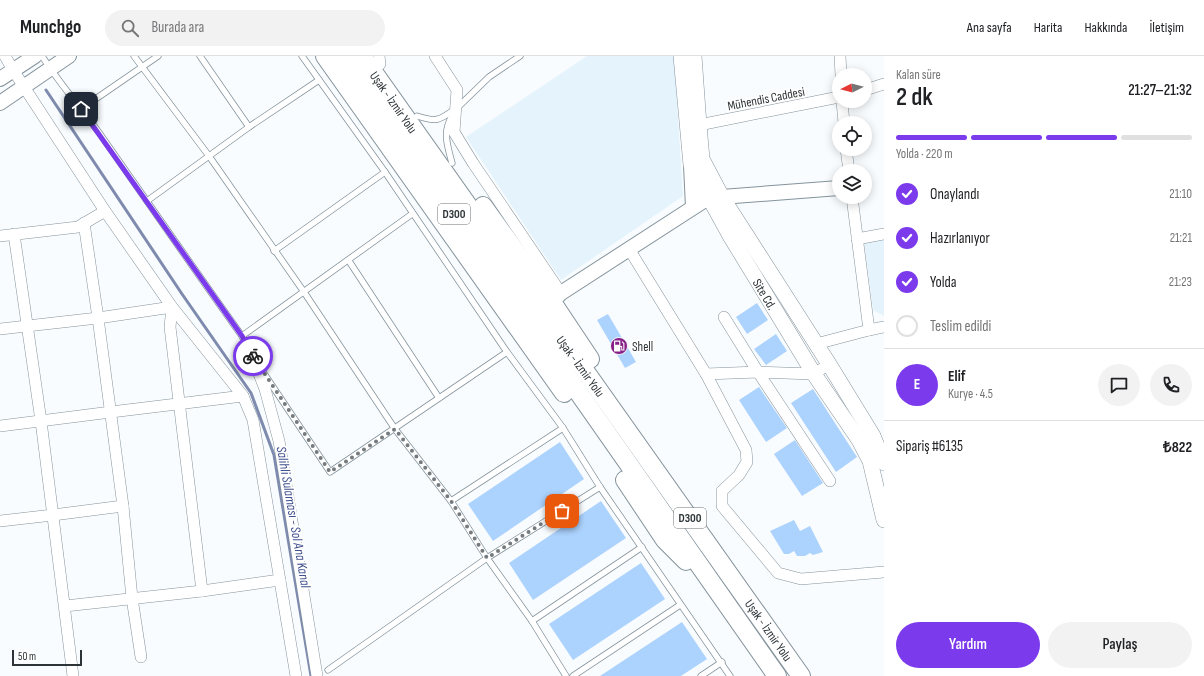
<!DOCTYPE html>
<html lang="tr">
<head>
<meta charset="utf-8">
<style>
	:root { --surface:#fff; --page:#f2f2f2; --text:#202124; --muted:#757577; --line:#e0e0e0; --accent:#7c3aed }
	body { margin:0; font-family:"Sofia Sans Condensed",sans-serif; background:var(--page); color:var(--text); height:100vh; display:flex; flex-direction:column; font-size:15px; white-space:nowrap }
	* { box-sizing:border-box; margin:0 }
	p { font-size:13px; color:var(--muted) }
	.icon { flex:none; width:22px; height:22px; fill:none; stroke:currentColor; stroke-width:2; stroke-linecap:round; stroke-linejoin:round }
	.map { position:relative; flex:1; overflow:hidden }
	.panel { display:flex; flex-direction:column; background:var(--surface); width:320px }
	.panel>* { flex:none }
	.needle { width:26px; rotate:264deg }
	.tools { position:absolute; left:832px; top:12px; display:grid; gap:8px }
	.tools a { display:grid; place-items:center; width:40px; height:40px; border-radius:50%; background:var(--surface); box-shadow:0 2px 10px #0003; font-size:20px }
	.scale { position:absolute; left:12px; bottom:10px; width:70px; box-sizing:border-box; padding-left:4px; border:2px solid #2d3437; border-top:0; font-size:11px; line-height:14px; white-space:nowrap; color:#2d3437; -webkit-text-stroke:3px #fff; paint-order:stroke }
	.pin { position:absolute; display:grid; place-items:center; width:34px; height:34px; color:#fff; margin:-17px; border-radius:8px; box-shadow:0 2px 6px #0006 }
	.courier { position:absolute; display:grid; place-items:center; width:40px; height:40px; margin:-20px; border:3px solid #7c3aed; border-radius:50%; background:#fff; color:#222; box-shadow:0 1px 5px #0007 }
	.overview em { font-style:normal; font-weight:600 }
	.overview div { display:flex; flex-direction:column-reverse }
	.overview { display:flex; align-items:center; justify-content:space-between; height:68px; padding:0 12px }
	h1 { font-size:26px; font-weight:600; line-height:30px }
	.bar { display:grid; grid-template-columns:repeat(4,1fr); gap:6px 4px; align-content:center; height:48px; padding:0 12px }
	.bar i { height:5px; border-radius:3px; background:var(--line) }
	.bar .active { background:var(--accent) }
	.bar p { grid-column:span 4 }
	.line { display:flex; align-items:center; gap:10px; padding:0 12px; border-top:1px solid var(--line) }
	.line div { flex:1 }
	.round { display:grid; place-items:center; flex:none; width:42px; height:42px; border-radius:21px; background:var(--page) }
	ol { padding:0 12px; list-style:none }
	li { display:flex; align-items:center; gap:12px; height:44px }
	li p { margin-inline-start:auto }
	li .icon { padding:4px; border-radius:50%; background:var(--accent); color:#fff; stroke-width:4 }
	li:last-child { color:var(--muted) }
	li i { width:22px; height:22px; border:2px solid var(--line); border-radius:50% }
	.action { display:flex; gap:8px; margin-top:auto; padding:8px 12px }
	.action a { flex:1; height:46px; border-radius:24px; background:var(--accent); color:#fff; font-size:16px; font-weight:600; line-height:46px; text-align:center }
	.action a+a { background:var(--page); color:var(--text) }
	header { display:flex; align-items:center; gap:24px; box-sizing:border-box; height:56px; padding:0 20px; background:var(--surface); border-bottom:1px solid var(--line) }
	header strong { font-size:19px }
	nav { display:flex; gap:22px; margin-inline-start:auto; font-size:14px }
	.search { width:280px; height:36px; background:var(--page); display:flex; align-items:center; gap:10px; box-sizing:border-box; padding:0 14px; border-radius:22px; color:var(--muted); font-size:15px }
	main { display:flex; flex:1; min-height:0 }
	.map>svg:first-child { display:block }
	.built { fill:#e4f3fc }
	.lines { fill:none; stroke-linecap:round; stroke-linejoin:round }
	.stream { stroke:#7e8baf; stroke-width:3 }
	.building { fill:#acd3fe }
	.service-casing { stroke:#84939c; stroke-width:7 }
	.minor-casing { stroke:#84939c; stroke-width:12 }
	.tertiary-casing { stroke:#84939c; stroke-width:16 }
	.secondary-casing { stroke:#84939c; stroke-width:16 }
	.trunk-casing { stroke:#84939c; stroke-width:20 }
	.service { stroke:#fff; stroke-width:5.5 }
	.minor { stroke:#fff; stroke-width:11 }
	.tertiary { stroke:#fff; stroke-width:14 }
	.secondary { stroke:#fff; stroke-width:15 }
	.trunk { stroke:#fff; stroke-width:18 }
	.done { stroke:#747a7d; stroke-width:4; stroke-dasharray:0 7.2 }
	.route { stroke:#7c3aed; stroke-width:5 }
	.labels { text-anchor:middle; stroke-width:3.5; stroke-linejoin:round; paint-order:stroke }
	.shield { fill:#fff; stroke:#6c7173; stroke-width:1 }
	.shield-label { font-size:12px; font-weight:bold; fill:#2d3437 }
	.street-label { font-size:13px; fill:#2d3437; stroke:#fff }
	.poi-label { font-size:13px; fill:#2d3437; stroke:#fff; text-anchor:start }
	.water-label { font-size:14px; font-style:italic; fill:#40508e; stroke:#fff }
</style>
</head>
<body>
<header>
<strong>Munchgo</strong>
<div class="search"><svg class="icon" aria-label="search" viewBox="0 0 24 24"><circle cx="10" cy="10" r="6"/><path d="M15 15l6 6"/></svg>Burada ara</div>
<nav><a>Ana sayfa</a><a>Harita</a><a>Hakkında</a><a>İletişim</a></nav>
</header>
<main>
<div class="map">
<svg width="884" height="620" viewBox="0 0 884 620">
	<rect width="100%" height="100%" fill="#f9fcfe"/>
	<g class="built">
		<polygon points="587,0 674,0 683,140 561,224 466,81"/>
		<polygon points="884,182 884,260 873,254 864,185"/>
	</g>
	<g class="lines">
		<polyline class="stream" points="46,34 182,238 251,337 274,399 311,620"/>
	</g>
	<g class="building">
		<polygon points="757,247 768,264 747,278 736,261"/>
		<polygon points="608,258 636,306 625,312 597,264"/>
		<polygon points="776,278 787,295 766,309 754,293"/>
		<polygon points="759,331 787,372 766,386 739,344"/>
		<polygon points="813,333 857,401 836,416 791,347"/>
		<polygon points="795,384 823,427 802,440 774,398"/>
		<polygon points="560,386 584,423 493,485 468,448"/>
		<polygon points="601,445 626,482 533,544 509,507"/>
		<polygon points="794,464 800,475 810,470 823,496 813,499 810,497 805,500 797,500 794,495 789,498 784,498 770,475"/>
		<polygon points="641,507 665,543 573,604 549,568"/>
		<polygon points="682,566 707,603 681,620 600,620"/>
	</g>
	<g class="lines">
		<g class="service-casing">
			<g id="service">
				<path d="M42,0C59,27 81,52 100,78C147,145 194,213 242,280L252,299"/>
				<polyline points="134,0 209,100 304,236 395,373 451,445 487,502 532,565 566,620"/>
				<polyline points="200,0 249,71"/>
				<polyline points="302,0 385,116 507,296 563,372 600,431 730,620"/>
				<polyline points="457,52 489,21 520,0"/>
				<polyline points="81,53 158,0"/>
				<path d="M417,60C436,66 439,65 455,53"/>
				<path d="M452,107C447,88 442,76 453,58"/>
				<polyline points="147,145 249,71 319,24"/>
				<polyline points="274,195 385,116"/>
				<polyline points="349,205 439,342"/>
				<polyline points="242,280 412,158"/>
				<polyline points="261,313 330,416 507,296"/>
				<polyline points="451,445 563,372"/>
				<polyline points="532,565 642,491"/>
				<polyline points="328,614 487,502 600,431"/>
				<polyline points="573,620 680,549"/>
				<polyline points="701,620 722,606"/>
			</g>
		</g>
		<g class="minor-casing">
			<g id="minor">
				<polyline points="5,0 13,14 105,155 172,251 243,340 253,364 296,620"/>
				<polyline points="379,0 380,8"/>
				<polyline points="435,0 457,34 454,76 473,107 561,237"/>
				<polyline points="840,0 841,19"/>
				<polyline points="865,34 884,28"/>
				<polyline points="842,45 844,67"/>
				<polyline points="699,69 839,41"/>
				<polyline points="846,93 849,115"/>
				<polyline points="852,141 869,274"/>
				<polyline points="84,167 98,262 123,450 132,542 141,601"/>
				<polyline points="14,178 41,365 73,620"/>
				<polyline points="0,180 78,171 105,155"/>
				<polyline points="857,183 884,178"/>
				<polyline points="629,193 706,318 746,394 747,406 739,419 722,435 722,450 778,517 801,523 884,516"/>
				<polyline points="724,261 758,316 830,425"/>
				<polyline points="0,273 98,262 172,251 170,271 202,535"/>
				<polyline points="816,288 869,274 884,271"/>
				<polyline points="251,297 265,333 279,385 317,620"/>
				<polyline points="706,318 758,316 814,318 829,308"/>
				<polyline points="0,370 111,356 243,340"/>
				<polyline points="0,465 53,459 123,450"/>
				<polyline points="65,550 202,535 280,524"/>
			</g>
		</g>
		<g class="tertiary-casing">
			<g id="tertiary">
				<polyline points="0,23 35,0"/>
				<polyline points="0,47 69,0"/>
				<polyline points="691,109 693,151"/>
				<polyline points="552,246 561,237 708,142 839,132"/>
			</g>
		</g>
		<g class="secondary-casing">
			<g id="secondary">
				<polyline points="681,0 691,109 729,178 814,318 859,384 870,405 884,464"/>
				<polyline points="694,0 699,69 702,103 722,141 829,308 873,380 884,407"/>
			</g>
		</g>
		<g class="trunk-casing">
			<g id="trunk">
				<polyline points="325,0 564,337"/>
				<polyline points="343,0 777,620"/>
				<polyline points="362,0 801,620"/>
				<polyline points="483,150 552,246 590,303"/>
				<polyline points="625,424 665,484 686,505"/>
			</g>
		</g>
		<use href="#service" class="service"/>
		<use href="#minor" class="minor"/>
		<use href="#tertiary" class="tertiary"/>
		<use href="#secondary" class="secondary"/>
		<use href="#trunk" class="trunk"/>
	</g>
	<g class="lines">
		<polyline class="done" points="253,300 330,416 395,373 451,445 487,502 562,455"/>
		<polyline class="route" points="81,53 242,280 253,300"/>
	</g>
	<defs>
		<g id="fuel-disc" transform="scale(0.9)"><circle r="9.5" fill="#882187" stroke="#fff"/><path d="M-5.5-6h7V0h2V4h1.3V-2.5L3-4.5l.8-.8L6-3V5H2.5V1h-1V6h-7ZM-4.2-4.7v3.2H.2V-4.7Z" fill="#fff"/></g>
	</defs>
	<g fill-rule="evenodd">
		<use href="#fuel-disc" x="619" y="290"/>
	</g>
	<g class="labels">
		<g class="shield">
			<rect x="438" y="148" width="32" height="20" rx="3"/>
			<rect x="674" y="452" width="32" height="20" rx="3"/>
		</g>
		<g class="shield-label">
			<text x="454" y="162">D300</text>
			<text x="690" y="466">D300</text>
		</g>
		<g class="street-label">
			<text transform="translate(766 42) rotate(-11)" y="5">Mühendis Caddesi</text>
			<text transform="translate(394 46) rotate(55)" y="5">Uşak - İzmir Yolu</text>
			<text transform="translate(765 238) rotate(59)" y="5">Site Cd.</text>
			<text transform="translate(581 310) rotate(54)" y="5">Uşak - İzmir Yolu</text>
			<text transform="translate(769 574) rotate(55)" y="5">Uşak - İzmir Yolu</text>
		</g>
		<g class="poi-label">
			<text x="632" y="295">Shell</text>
		</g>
		<g class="water-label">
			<text transform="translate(294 461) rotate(80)" y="5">Salihli Sulaması - Sol Ana Kanal</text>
		</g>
	</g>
</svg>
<div class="tools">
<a><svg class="needle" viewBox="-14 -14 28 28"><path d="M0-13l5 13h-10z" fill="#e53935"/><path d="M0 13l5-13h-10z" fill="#757577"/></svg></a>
<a><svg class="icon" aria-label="locate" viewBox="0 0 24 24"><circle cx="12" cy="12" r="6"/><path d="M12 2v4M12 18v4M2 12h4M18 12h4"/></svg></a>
<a><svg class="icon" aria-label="layers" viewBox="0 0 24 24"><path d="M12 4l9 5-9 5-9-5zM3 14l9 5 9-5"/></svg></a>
</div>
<div class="scale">50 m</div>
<div class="pin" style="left:562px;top:455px;background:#ea580c"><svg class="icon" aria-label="bag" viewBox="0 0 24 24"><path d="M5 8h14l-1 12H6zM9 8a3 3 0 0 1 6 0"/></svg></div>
<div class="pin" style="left:81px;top:53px;background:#1f2937"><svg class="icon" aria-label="home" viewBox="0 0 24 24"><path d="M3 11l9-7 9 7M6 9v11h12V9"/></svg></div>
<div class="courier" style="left:253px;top:300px"><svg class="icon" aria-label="bike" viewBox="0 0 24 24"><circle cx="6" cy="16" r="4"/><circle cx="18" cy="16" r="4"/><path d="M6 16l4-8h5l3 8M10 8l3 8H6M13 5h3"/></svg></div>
</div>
<section class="panel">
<div class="overview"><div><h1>2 dk</h1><p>Kalan süre</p></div><em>21:27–21:32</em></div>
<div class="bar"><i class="active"></i><i class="active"></i><i class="active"></i><i></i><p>Yolda · 220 m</p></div>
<ol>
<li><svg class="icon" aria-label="check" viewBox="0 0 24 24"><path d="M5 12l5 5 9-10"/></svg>Onaylandı<p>21:10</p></li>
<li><svg class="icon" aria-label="check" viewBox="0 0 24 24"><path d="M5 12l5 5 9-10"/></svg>Hazırlanıyor<p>21:21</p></li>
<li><svg class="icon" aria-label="check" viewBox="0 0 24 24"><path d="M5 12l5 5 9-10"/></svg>Yolda<p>21:23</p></li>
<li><i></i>Teslim edildi</li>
</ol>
<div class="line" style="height:72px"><b class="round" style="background:var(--accent);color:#fff">E</b><div><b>Elif</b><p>Kurye · 4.5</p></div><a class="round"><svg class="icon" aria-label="chat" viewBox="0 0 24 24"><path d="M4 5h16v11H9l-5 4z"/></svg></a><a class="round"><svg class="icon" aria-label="phone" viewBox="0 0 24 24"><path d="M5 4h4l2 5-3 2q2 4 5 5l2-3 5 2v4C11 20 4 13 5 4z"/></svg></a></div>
<div class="line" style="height:52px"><div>Sipariş #6135</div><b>₺822</b></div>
<div class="action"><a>Yardım</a><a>Paylaş</a></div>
</section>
</main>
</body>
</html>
